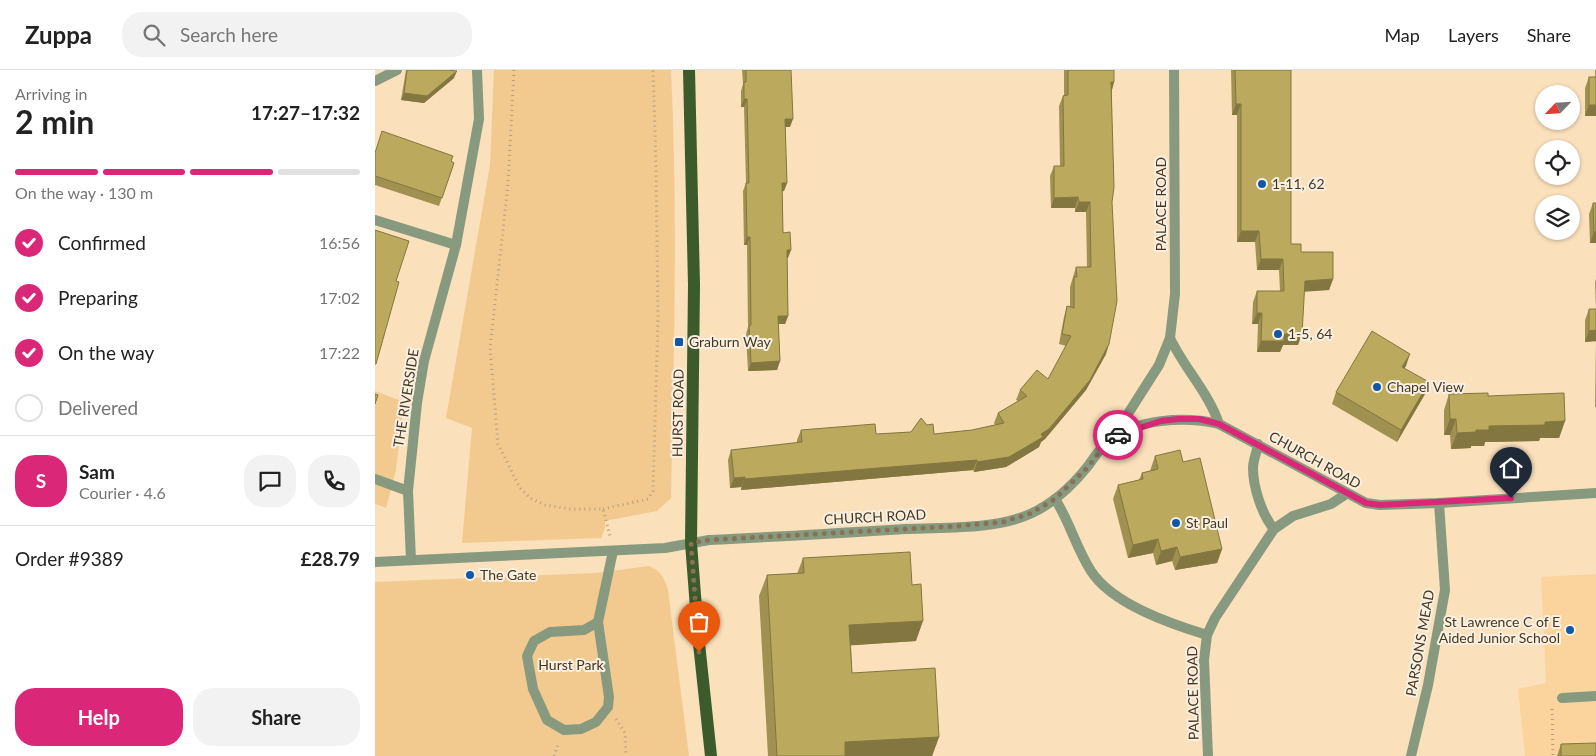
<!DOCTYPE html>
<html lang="en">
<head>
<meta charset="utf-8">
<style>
	:root { --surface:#fff; --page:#f2f2f2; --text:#222; --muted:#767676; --line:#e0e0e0; --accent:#db2777 }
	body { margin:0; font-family:Lato,sans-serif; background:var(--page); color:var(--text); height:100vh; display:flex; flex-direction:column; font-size:19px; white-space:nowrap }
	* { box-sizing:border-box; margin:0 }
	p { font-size:16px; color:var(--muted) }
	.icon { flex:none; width:28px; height:28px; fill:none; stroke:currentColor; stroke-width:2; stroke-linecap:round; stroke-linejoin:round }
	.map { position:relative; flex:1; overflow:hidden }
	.side { display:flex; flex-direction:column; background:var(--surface); width:375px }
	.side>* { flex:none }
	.needle { width:32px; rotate:245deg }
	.fabs { position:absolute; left:1160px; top:15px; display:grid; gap:10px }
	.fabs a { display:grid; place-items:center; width:45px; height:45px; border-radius:50%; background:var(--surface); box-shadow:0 1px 4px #0004; font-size:25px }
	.pin { position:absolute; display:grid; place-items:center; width:42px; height:42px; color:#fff; margin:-51px -21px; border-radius:50% 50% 50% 0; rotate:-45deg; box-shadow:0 0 5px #0007 }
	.pin .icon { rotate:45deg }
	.courier { position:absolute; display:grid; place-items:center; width:50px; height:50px; margin:-25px; border:4px solid #db2777; border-radius:50%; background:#fff; color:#222; box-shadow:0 1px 6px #0007 }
	.overview em { font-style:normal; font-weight:700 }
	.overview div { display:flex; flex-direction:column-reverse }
	.overview { display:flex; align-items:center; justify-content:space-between; height:85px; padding:0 15px }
	h1 { font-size:32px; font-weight:700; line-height:38px }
	.bar { display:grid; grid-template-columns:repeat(4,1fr); gap:8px 5px; align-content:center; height:60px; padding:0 15px }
	.bar i { height:6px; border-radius:4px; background:var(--line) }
	.bar .active { background:var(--accent) }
	.bar p { grid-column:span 4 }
	.line { display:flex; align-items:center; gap:12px; padding:0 15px; border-top:1px solid var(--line) }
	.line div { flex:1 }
	.round { display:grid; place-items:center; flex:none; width:52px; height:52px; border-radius:20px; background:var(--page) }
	ol { padding:0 15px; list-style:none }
	li { display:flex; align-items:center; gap:15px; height:55px }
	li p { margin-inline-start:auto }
	li .icon { padding:5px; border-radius:50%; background:var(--accent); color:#fff; stroke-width:4 }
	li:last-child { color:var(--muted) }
	li i { width:28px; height:28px; border:2px solid var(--line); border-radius:50% }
	.action { display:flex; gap:10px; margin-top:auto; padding:10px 15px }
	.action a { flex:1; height:58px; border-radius:20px; background:var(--accent); color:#fff; font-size:20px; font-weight:700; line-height:58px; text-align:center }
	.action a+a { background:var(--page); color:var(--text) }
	header { display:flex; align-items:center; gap:30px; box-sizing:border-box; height:70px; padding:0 25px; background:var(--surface); border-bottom:1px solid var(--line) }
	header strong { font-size:24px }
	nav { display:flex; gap:28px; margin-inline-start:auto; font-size:18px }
	.search { width:350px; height:45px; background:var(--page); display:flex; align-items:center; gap:12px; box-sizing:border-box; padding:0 18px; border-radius:20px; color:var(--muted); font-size:19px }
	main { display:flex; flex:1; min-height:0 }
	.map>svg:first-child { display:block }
	.built { fill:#fbd49d }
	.green { fill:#f2ca8f }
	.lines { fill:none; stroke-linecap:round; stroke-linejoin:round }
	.path { stroke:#b69f7e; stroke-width:3; stroke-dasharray:1 4; stroke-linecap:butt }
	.lane { stroke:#879a7f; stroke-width:10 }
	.street { stroke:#879a7f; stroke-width:10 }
	.primary { stroke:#3b5b2b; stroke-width:12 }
	.wall { fill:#a19150 }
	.shaded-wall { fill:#837641 }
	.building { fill:#bba95d; stroke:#837641 }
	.done { stroke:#867254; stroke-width:5; stroke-dasharray:0 9 }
	.route { stroke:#db2777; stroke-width:6 }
	.poi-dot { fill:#1357a7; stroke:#f9f0e4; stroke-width:2 }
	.labels { text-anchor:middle; stroke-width:4; stroke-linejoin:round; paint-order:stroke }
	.poi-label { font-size:14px; fill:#48371d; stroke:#f9f0e4; text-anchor:start }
	.street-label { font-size:14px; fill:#48371d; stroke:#f9f0e4 }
	.park-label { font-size:14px; fill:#463316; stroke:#f9f0e4 }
</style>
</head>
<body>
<header>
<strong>Zuppa</strong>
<div class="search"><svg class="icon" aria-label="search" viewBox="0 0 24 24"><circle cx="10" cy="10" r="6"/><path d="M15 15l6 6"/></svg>Search here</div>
<nav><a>Map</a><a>Layers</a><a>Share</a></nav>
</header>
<main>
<section class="side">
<div class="overview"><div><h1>2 min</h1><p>Arriving in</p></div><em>17:27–17:32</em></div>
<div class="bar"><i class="active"></i><i class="active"></i><i class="active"></i><i></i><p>On the way · 130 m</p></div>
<ol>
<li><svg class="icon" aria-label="check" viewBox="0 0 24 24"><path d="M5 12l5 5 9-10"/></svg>Confirmed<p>16:56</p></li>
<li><svg class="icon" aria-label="check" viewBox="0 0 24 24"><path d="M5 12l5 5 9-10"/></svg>Preparing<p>17:02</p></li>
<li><svg class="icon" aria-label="check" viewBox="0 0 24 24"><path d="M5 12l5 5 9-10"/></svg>On the way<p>17:22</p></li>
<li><i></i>Delivered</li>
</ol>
<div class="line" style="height:90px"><b class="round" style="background:var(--accent);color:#fff">S</b><div><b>Sam</b><p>Courier · 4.6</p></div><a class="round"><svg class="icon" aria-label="chat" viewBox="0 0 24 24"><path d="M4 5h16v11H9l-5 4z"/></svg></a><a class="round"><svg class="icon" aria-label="phone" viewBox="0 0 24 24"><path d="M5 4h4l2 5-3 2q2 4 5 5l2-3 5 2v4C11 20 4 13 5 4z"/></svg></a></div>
<div class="line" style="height:65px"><div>Order #9389</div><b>£28.79</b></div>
<div class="action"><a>Help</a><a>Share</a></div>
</section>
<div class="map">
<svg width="1221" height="686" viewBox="0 0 1221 686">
	<rect width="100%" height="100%" fill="#fae0bb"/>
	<polygon class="built" points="1221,504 1221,686 1150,686 1143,619 1171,613 1166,507"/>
	<g class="green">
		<path d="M119,0H296C303,143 299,285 296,428L282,441L230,451V458L226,468L87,473L97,358L71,348L115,95Z"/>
		<polygon points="0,321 29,332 21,400 11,438 0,434"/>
		<path d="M274,496C286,501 289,507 293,520L314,686H0V512L221,503Z"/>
	</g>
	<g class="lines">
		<g class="path">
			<polyline points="139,0 133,114 115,278 123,374 145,418 155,428 170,435 196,439 228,439 235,466"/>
			<polyline points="228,439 273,429 278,421 283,247 281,97 278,0"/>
			<polyline points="1177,639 1178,686"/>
			<polyline points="241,649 250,663 251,686"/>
			<polyline points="179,686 184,672"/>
		</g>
		<g class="lane">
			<polyline points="0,409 33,421"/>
			<polyline points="223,552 209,560 175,562 159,571 152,586 158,619 172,650 189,660 206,659 221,652 233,637 234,627 223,552 238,481"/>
			<polyline points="1187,628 1221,626"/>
		</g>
		<g class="street">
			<polyline points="0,11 22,0"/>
			<polyline points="0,150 81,175"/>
			<path d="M795,268C809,298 834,323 844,354"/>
			<polyline points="744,364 749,350 784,295 795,268 800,224 799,0"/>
			<path d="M883,374C882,382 878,390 878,398C878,417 887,445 899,459"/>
			<path d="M680,429C695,452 701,478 716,501C737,534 796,554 832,565"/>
			<polyline points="36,490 33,421 42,333 49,291 81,175 104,49 102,0"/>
			<path d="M0,492L290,478L334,470C400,467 466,463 531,459C571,457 618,460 655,444C677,434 698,415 713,396C719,388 724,379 732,373C759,348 811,346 844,354L991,433L1005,435L1064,433L1221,423"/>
			<polyline points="833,686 829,590 832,565 840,548 899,459 918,446 956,434 971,424"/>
			<polyline points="1036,686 1053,615 1070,520 1064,433"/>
		</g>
		<polyline class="primary" points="314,0 319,215 316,473 323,564 336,686"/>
	</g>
	<g class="wall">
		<polygon points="31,0 72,0 79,8 49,33 26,30"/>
		<polygon points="367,0 416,0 415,57 410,57 412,113 409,121 407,121 408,163 416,180 412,188 413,246 410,254 403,254 405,291 402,300 373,301 371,264 373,257 372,175 369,175 368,121 371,113 369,37 366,37 366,21 368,14"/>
		<polygon points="689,0 739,0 739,12 737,20 737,132 731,284 711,320 670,369 666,372 664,377 631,397 599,402 598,400 366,420 366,417 355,418 353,390 356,380 422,373 422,370 426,360 501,364 559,364 597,360 620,355 619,353 623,343 643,331 641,330 645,320 673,309 691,276 684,274 689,247 692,236 695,237 695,217 701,197 712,197 711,142 700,142 700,138 676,138 675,106 679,96 685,96 684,36 688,26 689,25"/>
		<polygon points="856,0 916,0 916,174 958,209 954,220 929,221 923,275 908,275 905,282 882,282 883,254 877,254 878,232 882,221 905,221 904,200 882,200 880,172 862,172 862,45 857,45"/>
		<polygon points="1220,0 1221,0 1221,46 1210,46 1210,18 1214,7 1220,7"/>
		<polygon points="0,82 76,91 79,93 64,136 0,115"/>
		<polygon points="1218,133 1221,133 1221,173 1215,173 1214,144"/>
		<polygon points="1221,209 1221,337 1220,337 1221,271 1210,272 1210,250 1214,239 1221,239 1220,213"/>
		<polygon points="1031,296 1029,298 1050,324 1022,372 957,334 961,322"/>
		<polygon points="1074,324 1113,326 1190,351 1184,368 1165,368 1164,371 1110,372 1109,376 1096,376 1096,378 1076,379 1075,365 1069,365 1069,340"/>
		<polygon points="780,386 808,392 847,479 842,493 800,500 797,491 781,495 778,483 753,488 738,429 743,415 764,410 767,403 775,401"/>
		<polygon points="428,488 537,515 541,571 476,575 477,603 564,667 557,686 393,686 384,526 392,505 422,504"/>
		<polygon points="1186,674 1221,686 1182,686"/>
	</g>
	<g class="shaded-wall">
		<polygon points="82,1 79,8 49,33 26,30 29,23"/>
		<polygon points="736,12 739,12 736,23"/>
		<polygon points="369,29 372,29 369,37 366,37"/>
		<polygon points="861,34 866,34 862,45 857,45"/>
		<polygon points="1214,35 1221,35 1221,46 1210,46"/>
		<polygon points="410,49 418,49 415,57 407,57"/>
		<polygon points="407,113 412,113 409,121 404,122"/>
		<polygon points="703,127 700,138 676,138 679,128"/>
		<polygon points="704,132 715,132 711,142 700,142"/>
		<polygon points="866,161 884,161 880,172 862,172"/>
		<polygon points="1219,162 1221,162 1221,173 1215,173"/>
		<polygon points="372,167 375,167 372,175 369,175"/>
		<polygon points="412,180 416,180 413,188 409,188"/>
		<polygon points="886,189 908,189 904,200 882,200"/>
		<polygon points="958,209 954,220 926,222 930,211"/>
		<polygon points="882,243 887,243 883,254 877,254"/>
		<polygon points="403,246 413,246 410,254 400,254"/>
		<polygon points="1221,260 1221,271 1210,272 1214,261"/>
		<polygon points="909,264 927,264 923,275 908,275 905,282 882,282 886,271"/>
		<polygon points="734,274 731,284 711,320 670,369 666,372 664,377 631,397 599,402 602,392 666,364"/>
		<polygon points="1035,284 1031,296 1023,309 1027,297"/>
		<polygon points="405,291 402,300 373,301 376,293"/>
		<polygon points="1054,312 1050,324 1022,372 1026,360"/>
		<polygon points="1075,349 1081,349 1075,365 1069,365"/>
		<polygon points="1190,351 1184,368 1165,368 1164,371 1110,372 1109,376 1096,376 1096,378 1076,379 1082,363 1101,360 1114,356 1170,352"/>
		<polygon points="602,390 598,400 366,420 369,409"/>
		<polygon points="370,407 366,417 355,418 359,408"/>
		<polygon points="783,469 778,483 753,488 758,475"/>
		<polygon points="802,477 797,491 781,495 786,481"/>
		<polygon points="847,479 842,493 800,500 805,487"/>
		<polygon points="548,551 541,571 467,576 474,555"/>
		<polygon points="564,667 557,686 465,686 470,672"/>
	</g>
	<g class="building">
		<polygon points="32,0 72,0 82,1 52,26 29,23"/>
		<polygon points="371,0 416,0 418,49 410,49 412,113 407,113 408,163 415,162 416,180 412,180 413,246 403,246 405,291 376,293 374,256 376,255 375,167 372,167 371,113 374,113 372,29 369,29 369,12 371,12"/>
		<polygon points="693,0 739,0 739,12 736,12 739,117 737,132 742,231 734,274 715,310 674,359 666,364 668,367 634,387 602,392 602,390 369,409 370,407 359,408 356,380 427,372 426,360 500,354 501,364 536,362 546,348 552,355 558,354 559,364 597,360 629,353 623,343 652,326 645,320 662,300 673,309 696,266 687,264 692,236 699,238 699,207 702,207 701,197 716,197 715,132 704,132 703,127 679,128 679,96 689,96 688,26 693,25"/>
		<polygon points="860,0 916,0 916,174 926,174 926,182 958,182 958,209 930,211 927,264 909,264 909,271 886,271 887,243 882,243 882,221 909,221 908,189 886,189 884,161 866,161 866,34 861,34"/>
		<rect x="1214" y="7" width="7" height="28"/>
		<polygon points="7,61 78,86 76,91 79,93 67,128 0,106 0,83"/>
		<polygon points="1218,133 1221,133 1221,162 1219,162"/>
		<polygon points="0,160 34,171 21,211 24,212 1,294 0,294"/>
		<polygon points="1214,239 1221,239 1221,260 1214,261"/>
		<polygon points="997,261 1035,284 1027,297 1054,312 1026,360 961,322"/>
		<polygon points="1113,323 1113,326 1189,323 1190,351 1170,352 1170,355 1114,356 1114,360 1101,360 1101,362 1082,363 1081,349 1075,349 1074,324"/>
		<polygon points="0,324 3,325 0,334"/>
		<polygon points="805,380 808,392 825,388 847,479 805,487 802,477 786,481 783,469 758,475 743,415 768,409 767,403 783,399 780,386"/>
		<polygon points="535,482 537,515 546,514 548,551 474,555 477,603 560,598 564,667 470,672 470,686 402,686 392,505 429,503 428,488"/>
		<polygon points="1221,673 1221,686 1186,686 1186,674"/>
	</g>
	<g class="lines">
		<polyline class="done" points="324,582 316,473 334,470 583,456 628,452 654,444 680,429 713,397 732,372 743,365"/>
		<polyline class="route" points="743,365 786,351 803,349 824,349 844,354 991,433 1005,435 1136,428"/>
	</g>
	<g class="poi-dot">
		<circle cx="887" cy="114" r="5"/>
		<circle cx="903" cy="264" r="5"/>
		<rect x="299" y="267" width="10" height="10" rx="2.5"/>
		<circle cx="1002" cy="317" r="5"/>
		<circle cx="801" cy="453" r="5"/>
		<circle cx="95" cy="505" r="5"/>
		<circle cx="1195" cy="560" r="5"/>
	</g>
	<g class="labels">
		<g class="poi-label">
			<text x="897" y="119">1-11, 62</text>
			<text x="913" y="269">1-5, 64</text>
			<text x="314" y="277">Graburn Way</text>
			<text x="1012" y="322">Chapel View</text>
			<text x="811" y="458">St Paul</text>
			<text x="105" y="510">The Gate</text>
			<text x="1185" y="557" text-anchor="end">St Lawrence C of E<tspan x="1185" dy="16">Aided Junior School</tspan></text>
		</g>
		<g class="street-label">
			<text transform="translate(786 134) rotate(-90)" y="5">PALACE ROAD</text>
			<text transform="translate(31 328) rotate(-81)" y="5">THE RIVERSIDE</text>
			<text transform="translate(303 343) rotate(-89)" y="5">HURST ROAD</text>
			<text transform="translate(940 390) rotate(29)" y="5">CHURCH ROAD</text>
			<text transform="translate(500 447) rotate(-3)" y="5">CHURCH ROAD</text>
			<text transform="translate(1045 573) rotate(-80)" y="5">PARSONS MEAD</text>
			<text transform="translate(818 623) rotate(-91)" y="5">PALACE ROAD</text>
		</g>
		<g class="park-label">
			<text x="196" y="600">Hurst Park</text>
		</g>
	</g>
</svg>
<div class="fabs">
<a><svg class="needle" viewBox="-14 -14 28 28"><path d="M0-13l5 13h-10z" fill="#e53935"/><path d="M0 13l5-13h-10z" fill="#767676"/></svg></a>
<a><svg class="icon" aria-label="locate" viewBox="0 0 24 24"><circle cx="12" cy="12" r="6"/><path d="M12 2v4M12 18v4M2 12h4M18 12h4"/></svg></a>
<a><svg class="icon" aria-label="layers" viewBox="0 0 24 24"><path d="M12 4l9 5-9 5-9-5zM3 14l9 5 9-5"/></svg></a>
</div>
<div class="pin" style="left:324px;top:582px;background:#ea580c"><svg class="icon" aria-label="bag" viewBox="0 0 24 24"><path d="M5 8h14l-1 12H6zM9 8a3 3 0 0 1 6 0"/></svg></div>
<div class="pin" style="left:1136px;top:428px;background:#1f2937"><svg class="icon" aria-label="home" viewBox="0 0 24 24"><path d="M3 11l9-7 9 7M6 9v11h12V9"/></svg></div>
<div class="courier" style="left:743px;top:365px"><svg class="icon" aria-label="car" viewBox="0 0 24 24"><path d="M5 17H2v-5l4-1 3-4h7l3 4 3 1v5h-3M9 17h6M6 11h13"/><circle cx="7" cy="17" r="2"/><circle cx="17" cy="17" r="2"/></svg></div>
</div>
</main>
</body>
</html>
